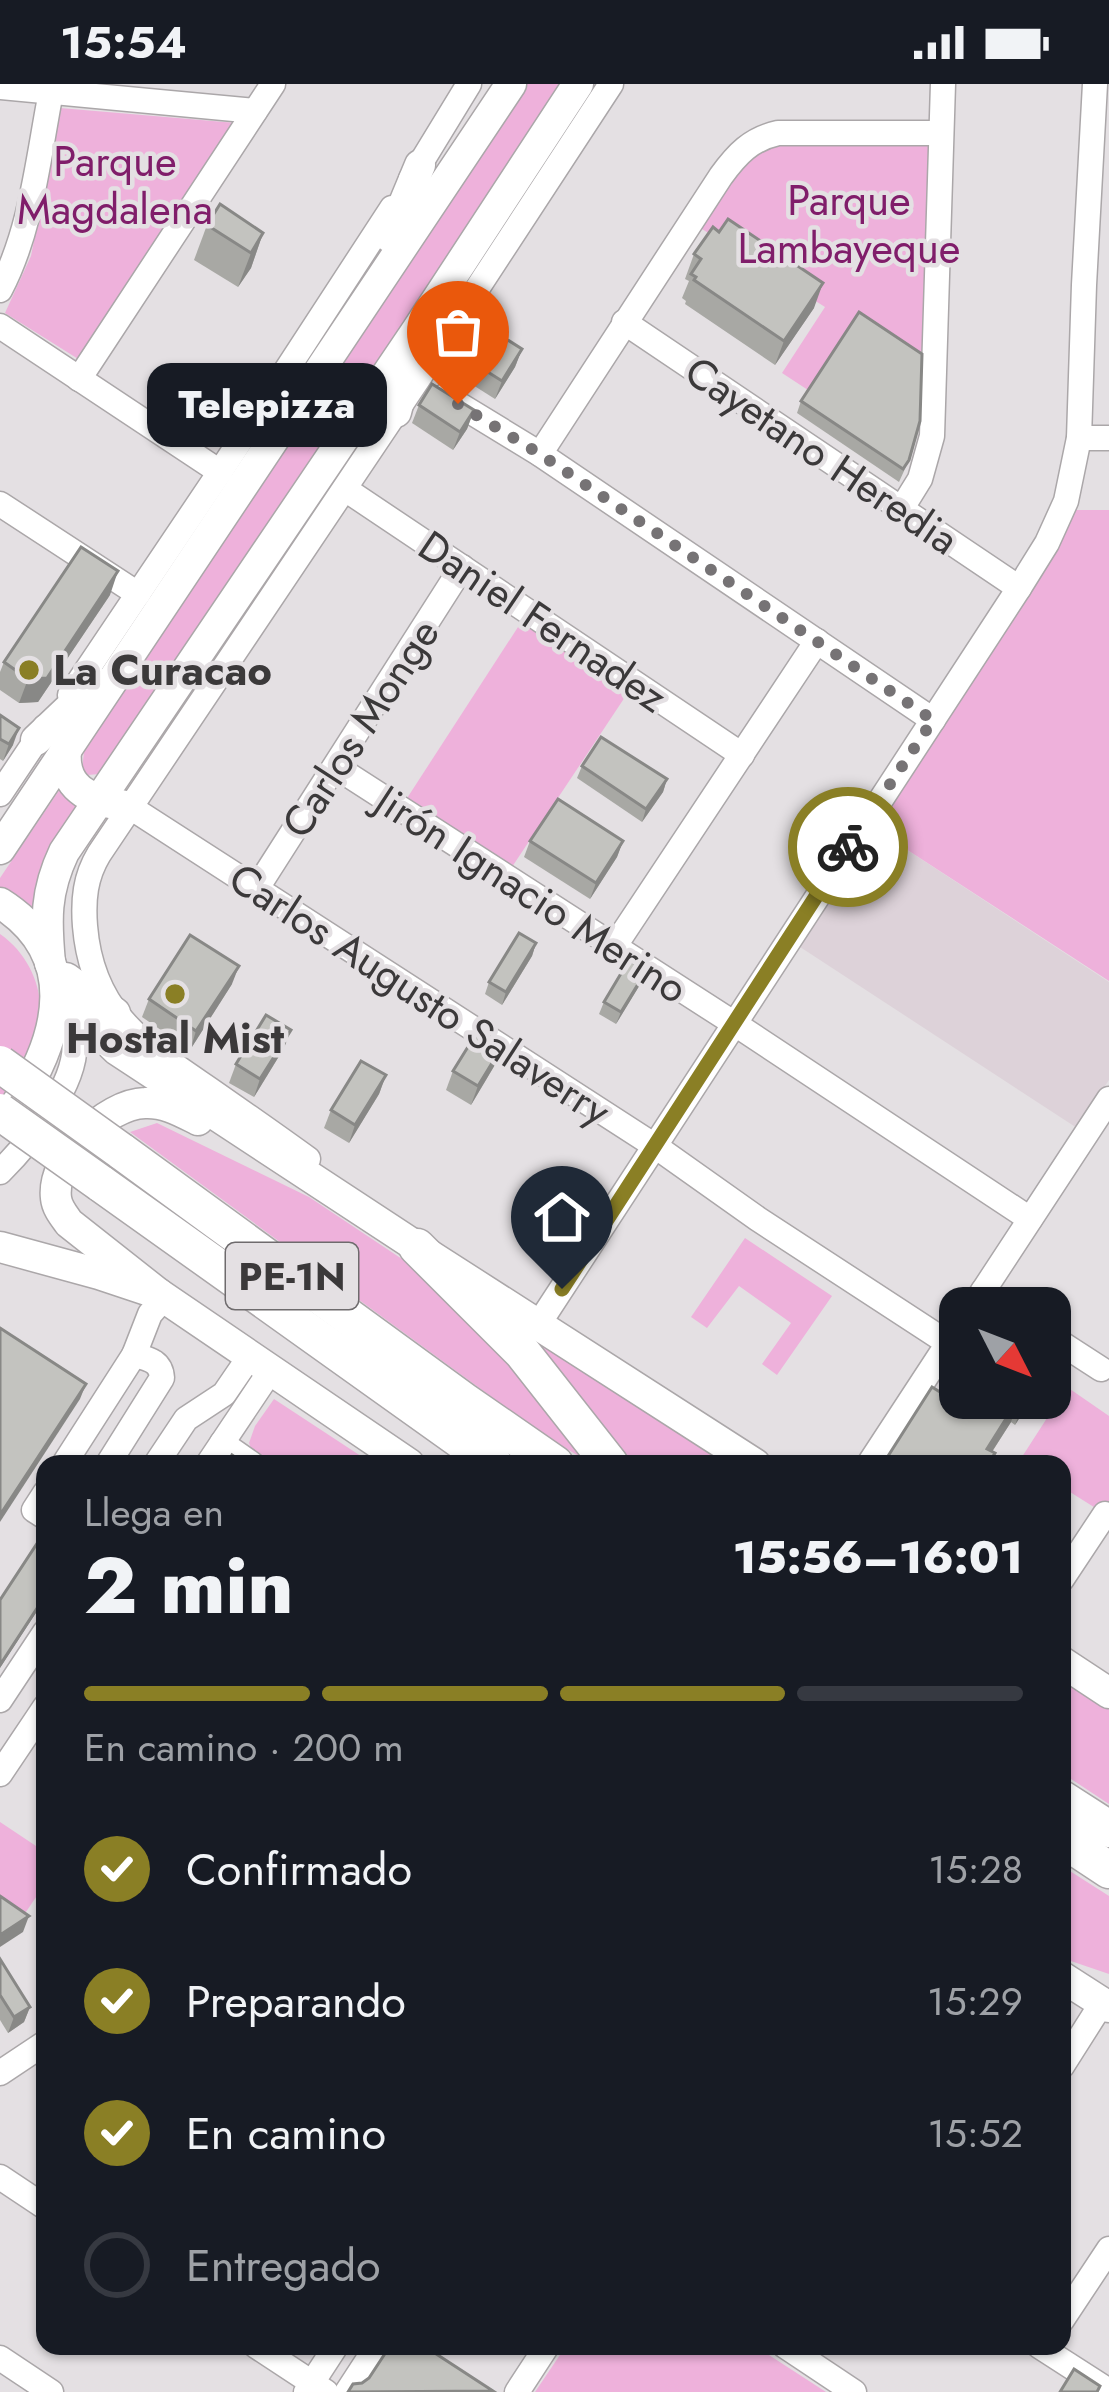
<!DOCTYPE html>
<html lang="es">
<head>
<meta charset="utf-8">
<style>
	:root { --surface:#171b24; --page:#20242c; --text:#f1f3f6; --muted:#9ea1a6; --line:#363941; --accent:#8a7f25 }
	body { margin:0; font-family:Jost,sans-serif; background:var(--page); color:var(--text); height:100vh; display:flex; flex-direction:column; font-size:45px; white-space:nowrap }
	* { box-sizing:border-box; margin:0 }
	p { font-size:39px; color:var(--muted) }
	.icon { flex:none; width:66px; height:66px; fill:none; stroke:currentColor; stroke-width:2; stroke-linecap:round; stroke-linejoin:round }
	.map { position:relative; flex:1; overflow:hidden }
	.side { position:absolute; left:36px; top:1371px; width:1035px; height:900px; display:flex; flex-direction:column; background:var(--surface); border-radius:24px; box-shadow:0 3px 9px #0004 }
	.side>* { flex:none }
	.needle { width:78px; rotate:132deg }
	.fabs { position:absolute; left:939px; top:1203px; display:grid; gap:24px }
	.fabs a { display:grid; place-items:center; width:132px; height:132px; border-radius:24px; background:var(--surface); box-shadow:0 3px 9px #0004; font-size:60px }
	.pin { position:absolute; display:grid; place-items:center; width:102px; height:102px; color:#fff; margin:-123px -51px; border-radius:50% 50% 50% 0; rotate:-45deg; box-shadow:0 0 12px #0007 }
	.pin .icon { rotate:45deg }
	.courier { position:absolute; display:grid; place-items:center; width:120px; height:120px; margin:-60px; border:9px solid #8a7f25; border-radius:50%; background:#fff; color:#222; box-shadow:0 3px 15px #0007 }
	.bubble { position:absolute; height:84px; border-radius:24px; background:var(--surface); box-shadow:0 3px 9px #0004; font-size:39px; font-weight:800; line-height:84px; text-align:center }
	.overview em { font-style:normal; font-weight:800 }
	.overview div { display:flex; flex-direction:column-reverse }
	.overview { display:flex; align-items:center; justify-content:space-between; height:204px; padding:0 48px }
	h1 { font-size:78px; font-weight:800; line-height:90px }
	.bar { display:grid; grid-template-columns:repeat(4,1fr); gap:18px 12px; align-content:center; height:144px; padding:0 48px }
	.bar i { height:15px; border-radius:9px; background:var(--line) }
	.bar .current { background:var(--accent) }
	.bar p { grid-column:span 4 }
	ol { padding:0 48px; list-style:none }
	li { display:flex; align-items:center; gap:36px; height:132px }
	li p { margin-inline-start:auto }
	li .icon { padding:12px; border-radius:50%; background:var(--accent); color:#fff; stroke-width:4 }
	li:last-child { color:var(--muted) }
	li i { width:66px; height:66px; border:6px solid var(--line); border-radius:50% }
	.status { display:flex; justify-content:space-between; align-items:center; height:84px; padding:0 60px; background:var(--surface); direction:ltr }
	.status svg { height:33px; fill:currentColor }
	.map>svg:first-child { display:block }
	.built { fill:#ddd2d9 }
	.green { fill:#eeb1db }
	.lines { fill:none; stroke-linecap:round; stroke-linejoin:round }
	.minor-casing { stroke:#aba7a9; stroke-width:27 }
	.major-casing { stroke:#aba7a9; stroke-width:33 }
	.highway-casing { stroke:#aba7a9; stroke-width:39 }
	.minor { stroke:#fff; stroke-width:24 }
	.major { stroke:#fff; stroke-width:30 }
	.highway { stroke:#fff; stroke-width:36 }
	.highway-bridge-casing { stroke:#aba7a9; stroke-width:39; stroke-linecap:butt }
	.highway-bridge { stroke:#fff; stroke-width:36 }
	.wall { fill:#a8a8a4 }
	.shaded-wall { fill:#888886 }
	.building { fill:#c3c3bf; stroke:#888886; stroke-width:3 }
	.done { stroke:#767375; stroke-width:12; stroke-dasharray:0 21.6 }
	.route { stroke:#8a7f25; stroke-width:15 }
	.poi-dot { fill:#8a7f25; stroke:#e4e0e3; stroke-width:4.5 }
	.labels { text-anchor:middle; stroke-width:9; stroke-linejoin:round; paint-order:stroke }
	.shield { fill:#e4e0e3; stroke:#6e6b6d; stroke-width:3 }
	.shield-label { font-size:39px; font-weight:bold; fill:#3b393a }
	.park-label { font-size:42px; fill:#801d6a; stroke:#e4e0e3 }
	.street-label { font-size:42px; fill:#3b393a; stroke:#e4e0e3 }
	.poi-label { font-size:42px; font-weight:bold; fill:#3b393a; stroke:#e4e0e3; text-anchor:start }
</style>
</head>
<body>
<div class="status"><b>15:54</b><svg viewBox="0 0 49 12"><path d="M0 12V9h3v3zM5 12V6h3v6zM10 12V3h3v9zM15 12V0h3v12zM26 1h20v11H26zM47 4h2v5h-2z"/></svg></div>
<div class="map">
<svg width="1109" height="2308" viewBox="0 0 1109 2308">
	<rect width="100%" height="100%" fill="#e4e0e3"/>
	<polygon class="built" points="872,743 1109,898 1109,996 1077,1044 797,861"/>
	<g class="green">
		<polygon points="527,0 565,0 100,690 87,691 82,685 84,668"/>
		<polygon points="60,24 236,39 83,278 5,229 31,172"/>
		<polygon points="941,49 926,287 854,241 811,308 782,289 825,223 691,138 751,60"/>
		<polygon points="1072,426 1109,426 1109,897 872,743"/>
		<polygon points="529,526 635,598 506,792 400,725"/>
		<polygon points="60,705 66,714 83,718 42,790 31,826 12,809 0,804 0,794"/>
		<path d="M0,850C32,872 49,915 36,953C28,977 12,1000 0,1023Z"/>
		<polygon points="157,1039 309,1113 465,1217 587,1377 542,1350 130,1048"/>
		<polygon points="745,1154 832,1212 777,1291 762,1280 791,1239 739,1202 707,1244 691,1233"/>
		<polygon points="473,1210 733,1380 621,1380"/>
		<polygon points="1067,1303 1109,1332 1109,1424 1105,1430 1062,1403 1062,1380 1026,1380 1020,1376"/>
		<polygon points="274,1315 373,1380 269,1380 253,1370 249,1359 255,1342"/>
		<polygon points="1062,1594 1109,1625 1109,1720 1062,1689"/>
		<polygon points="0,1738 45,1768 45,1800 17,1841 0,1830"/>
		<polygon points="1062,1782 1109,1812 1109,1890 1062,1874"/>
		<polygon points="566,2262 755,2262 826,2308 535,2308"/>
	</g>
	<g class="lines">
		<g class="minor-casing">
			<g id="minor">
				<polyline points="0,3 255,27"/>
				<polyline points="411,95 469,0"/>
				<path d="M0,206C32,145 38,74 51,8"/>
				<polyline points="624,238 1019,504"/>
				<polyline points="0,242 220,388"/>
				<polyline points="79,295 273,0"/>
				<polyline points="445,312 540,370 933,636"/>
				<polyline points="1079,354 1109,354"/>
				<path d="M540,370L721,92C737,70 751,55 778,49H941"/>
				<polyline points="345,405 742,671"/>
				<polyline points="0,420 138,510"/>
				<polyline points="902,424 920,395 932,352 943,0"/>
				<polyline points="70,611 220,388 392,124"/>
				<polyline points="336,683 735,940 1030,1135"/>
				<polyline points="0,710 45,643"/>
				<polyline points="130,723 655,1062 758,1135 948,1259"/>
				<polyline points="257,804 462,483"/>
				<polyline points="614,863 817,557"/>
				<path d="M308,1075C275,1051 242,1028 209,1005C143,960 92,929 85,842C83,816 85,793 99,770L418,295L611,0"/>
				<path d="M0,1088C29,1059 81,997 74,953C72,941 64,929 58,918"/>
				<polyline points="983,1207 1008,1224"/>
				<polyline points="972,1224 1109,1015"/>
				<polyline points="538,1241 1019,504 1047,459 1066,417 1079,354 1084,201 1095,0"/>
				<polyline points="1050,1252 1101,1285"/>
				<polyline points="222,1359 252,1380"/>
				<polyline points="64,1380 134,1271 150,1230 164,1214"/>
				<path d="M108,1380L162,1294C161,1277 149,1275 134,1271"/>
				<polyline points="156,1380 186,1335 224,1310 250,1272"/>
				<polyline points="208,1380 271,1286"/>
				<polyline points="869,1380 960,1241"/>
				<polyline points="45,1409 34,1426 45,1433"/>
				<polyline points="1062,1495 1105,1430 1109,1433"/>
				<polyline points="0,1616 45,1548"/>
				<polyline points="0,1690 45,1623"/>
				<polyline points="1062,1982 1102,1919"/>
				<polyline points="0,1989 45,1959"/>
				<polyline points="0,2093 45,2123"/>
				<polyline points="1062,2236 1109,2165"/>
				<polyline points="256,2262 326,2308"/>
				<polyline points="785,2262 854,2308"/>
				<polyline points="1039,2262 1109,2307"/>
				<polyline points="0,2274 51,2308"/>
				<polyline points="306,2308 336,2262"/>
				<polyline points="347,2308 377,2262"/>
				<polyline points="517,2308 547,2262"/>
			</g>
		</g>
		<g class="major-casing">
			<g id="major">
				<polyline points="390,153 420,81"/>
				<polyline points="396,328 411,270"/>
				<polyline points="36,656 96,599"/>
				<path d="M66,666C62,709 96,717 130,723"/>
				<polyline points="0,765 511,0"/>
				<path d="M0,819C81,870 61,952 17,1019"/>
				<path d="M50,879C46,836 45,808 64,768L417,246L578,0"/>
				<polyline points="66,894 115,929"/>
				<polyline points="55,898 80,930 117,966 417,1163 755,1380"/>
				<polyline points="0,1163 99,1190 159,1210 409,1380"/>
				<path d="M159,1210L69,1139C64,1132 57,1124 56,1114C51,1074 106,1020 145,1019C165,1018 182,1028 198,1036"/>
				<polyline points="1062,1578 1109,1609"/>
				<polyline points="1062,1893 1109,1923"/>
			</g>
		</g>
		<g class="highway-casing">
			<g id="highway">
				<polyline points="121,1067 464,1317 555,1380"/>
				<polyline points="100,1099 494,1380"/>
				<polyline points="417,1163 522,1268 610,1380"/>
				<polyline points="1062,1715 1109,1745"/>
				<polyline points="1062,1755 1109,1786"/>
			</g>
		</g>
		<use href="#minor" class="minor"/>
		<use href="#major" class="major"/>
		<use href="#highway" class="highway"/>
		<g class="highway-bridge-casing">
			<g id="highway-bridge">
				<polyline points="0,980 121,1067"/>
				<polyline points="0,1028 100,1099"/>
			</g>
		</g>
		<use href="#highway-bridge" class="highway-bridge"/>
	</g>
	<g class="wall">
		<polygon points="207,141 263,149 251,184 238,203 194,176"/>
		<polygon points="694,170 814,224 775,281 685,220 686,217 682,214 689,197 685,195"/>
		<polygon points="522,265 515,283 495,315 446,284 453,266"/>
		<polygon points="801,317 909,376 899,398 797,329"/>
		<polygon points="419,321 474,326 467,345 453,366 412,339"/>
		<polygon points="110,511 38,618 19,619 0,606 0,588 4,578"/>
		<polygon points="0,631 13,661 3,677 0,675"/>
		<polygon points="582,682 667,695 663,708 642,738 577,694"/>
		<polygon points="530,757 623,757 617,773 590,815 524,773"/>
		<polygon points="536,859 532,872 502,921 485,910 489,898"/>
		<polygon points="646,887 641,899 616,940 599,930 604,918"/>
		<polygon points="232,900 190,966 142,933 149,915"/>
		<polygon points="284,964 254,1013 229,999 236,980"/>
		<polygon points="496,979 471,1021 446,1006 453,987"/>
		<polygon points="386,991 379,1010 349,1059 324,1044 331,1026"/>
		<polygon points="963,1314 1032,1314 1015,1341 1011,1338 992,1368 991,1380 959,1320"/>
		<polygon points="45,1866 45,1890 38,1880"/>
		<polygon points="0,1875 30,1923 24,1938 8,1949 0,1936"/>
	</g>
	<g class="shaded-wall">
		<polygon points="263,149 251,184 238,203 251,169"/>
		<polygon points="823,199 814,224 775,281 784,257"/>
		<polygon points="522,265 515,283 495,315 502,297"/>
		<polygon points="474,326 467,345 453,366 460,348"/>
		<polygon points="118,487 110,511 38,618 19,619 28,595"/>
		<polygon points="19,644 13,661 3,677 9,660"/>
		<polygon points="667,695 663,708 642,738 646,725"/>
		<polygon points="623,757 617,773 590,815 596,799"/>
		<polygon points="536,859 532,872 502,921 506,908"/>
		<polygon points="239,882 232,900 190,966 196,947"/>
		<polygon points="646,887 641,899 616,940 621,928"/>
		<polygon points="291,946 284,964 254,1013 260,995"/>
		<polygon points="503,961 496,979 471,1021 478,1002"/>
		<polygon points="386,991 379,1010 349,1059 355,1041"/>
		<polygon points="86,1300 80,1315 0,1438 0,1431"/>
		<polygon points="1019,1314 1011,1338 984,1380 987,1365"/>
		<polygon points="1026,1314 1032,1314 1015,1341 1024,1317"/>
		<polygon points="45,1512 45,1515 0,1584 0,1581"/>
		<polygon points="29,1832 23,1848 0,1863 0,1851"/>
		<polygon points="30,1923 24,1938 8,1949 14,1933"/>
	</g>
	<g class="building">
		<polygon points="220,120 263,149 251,169 207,141"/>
		<polygon points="728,135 823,199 784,257 694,196 696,193 691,190 701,175 694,170 713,143 719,148"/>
		<polygon points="859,228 922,270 920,337 909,376 903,385 801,317"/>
		<polygon points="473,234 522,265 502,297 453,266"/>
		<polygon points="432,300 474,326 460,348 419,321"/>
		<polygon points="81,463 118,487 47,594 28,595 4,578"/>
		<polygon points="0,631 19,644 9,660 0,655"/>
		<polygon points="601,653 667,695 646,725 582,682"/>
		<polygon points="558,715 623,757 596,799 530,757"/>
		<polygon points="519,849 536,859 506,908 489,898"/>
		<polygon points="190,851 239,882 196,947 149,915"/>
		<polygon points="629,876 646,887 621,928 604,918"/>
		<polygon points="266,931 291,946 260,995 236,980"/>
		<polygon points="479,945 503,961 478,1002 453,987"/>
		<polygon points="361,977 386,991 355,1041 331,1026"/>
		<polygon points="0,1244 86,1300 0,1431"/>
		<polygon points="932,1303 959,1320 963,1314 1019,1314 987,1365 995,1369 988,1380 883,1380"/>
		<polygon points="232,1371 245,1380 227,1380"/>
		<polygon points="40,1455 45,1459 45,1512 0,1581 0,1516"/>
		<polygon points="0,1812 29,1832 0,1851"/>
		<polygon points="0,1875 30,1923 14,1933 0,1911"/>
		<polygon points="390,2262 424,2262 493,2307 348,2308 353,2300 362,2299 369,2294"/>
		<polygon points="1074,2285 1100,2302 1097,2308 1060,2308"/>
	</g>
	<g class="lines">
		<polyline class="done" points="458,320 540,370 933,636 848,763"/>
		<polyline class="route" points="562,1205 848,763"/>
	</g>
	<g class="poi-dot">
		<circle cx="29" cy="586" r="12"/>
		<circle cx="175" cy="910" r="12"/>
	</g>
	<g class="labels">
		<rect class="shield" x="226" y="1159" width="132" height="66" rx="9"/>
		<g class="shield-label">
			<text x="292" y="1206">PE-1N</text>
		</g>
		<g class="park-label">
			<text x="115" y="92">Parque<tspan x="115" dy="48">Magdalena</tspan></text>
			<text x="849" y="131">Parque<tspan x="849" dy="48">Lambayeque</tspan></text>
		</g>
		<g class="street-label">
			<text transform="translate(822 371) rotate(34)" y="15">Cayetano Heredia</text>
			<text transform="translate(543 537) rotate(34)" y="15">Daniel Fernadez</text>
			<text transform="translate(360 644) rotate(-57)" y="15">Carlos Monge</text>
			<text transform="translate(532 810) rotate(33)" y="15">Jirón Ignacio Merino</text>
			<text transform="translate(420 910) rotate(33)" y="15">Carlos Augusto Salaverry</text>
		</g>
		<g class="poi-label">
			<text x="53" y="601">La Curacao</text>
			<text x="175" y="969" text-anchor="middle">Hostal Mist</text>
		</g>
	</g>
</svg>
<div class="fabs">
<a><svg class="needle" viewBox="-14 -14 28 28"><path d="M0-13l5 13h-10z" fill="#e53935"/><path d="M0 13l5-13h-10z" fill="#9ea1a6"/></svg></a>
</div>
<div class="pin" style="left:458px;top:320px;background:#ea580c"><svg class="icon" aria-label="bag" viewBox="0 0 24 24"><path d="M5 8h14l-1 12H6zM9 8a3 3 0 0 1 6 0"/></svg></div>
<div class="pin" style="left:562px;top:1205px;background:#1f2937"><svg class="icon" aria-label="home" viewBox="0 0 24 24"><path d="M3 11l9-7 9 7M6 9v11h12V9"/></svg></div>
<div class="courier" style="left:848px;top:763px"><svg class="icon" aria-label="bike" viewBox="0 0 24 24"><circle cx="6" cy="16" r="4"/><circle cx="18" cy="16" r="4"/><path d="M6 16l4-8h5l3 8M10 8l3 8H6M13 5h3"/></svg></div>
<div class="bubble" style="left:147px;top:279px;width:240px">Telepizza</div>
<section class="side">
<div class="overview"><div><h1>2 min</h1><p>Llega en</p></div><em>15:56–16:01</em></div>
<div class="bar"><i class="current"></i><i class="current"></i><i class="current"></i><i></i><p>En camino · 200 m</p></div>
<ol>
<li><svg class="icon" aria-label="check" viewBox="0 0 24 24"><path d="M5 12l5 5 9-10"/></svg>Confirmado<p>15:28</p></li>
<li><svg class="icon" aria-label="check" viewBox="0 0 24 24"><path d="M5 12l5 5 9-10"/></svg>Preparando<p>15:29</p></li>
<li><svg class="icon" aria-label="check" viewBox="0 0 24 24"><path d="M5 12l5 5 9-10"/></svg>En camino<p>15:52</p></li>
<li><i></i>Entregado</li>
</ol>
</section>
</div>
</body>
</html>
